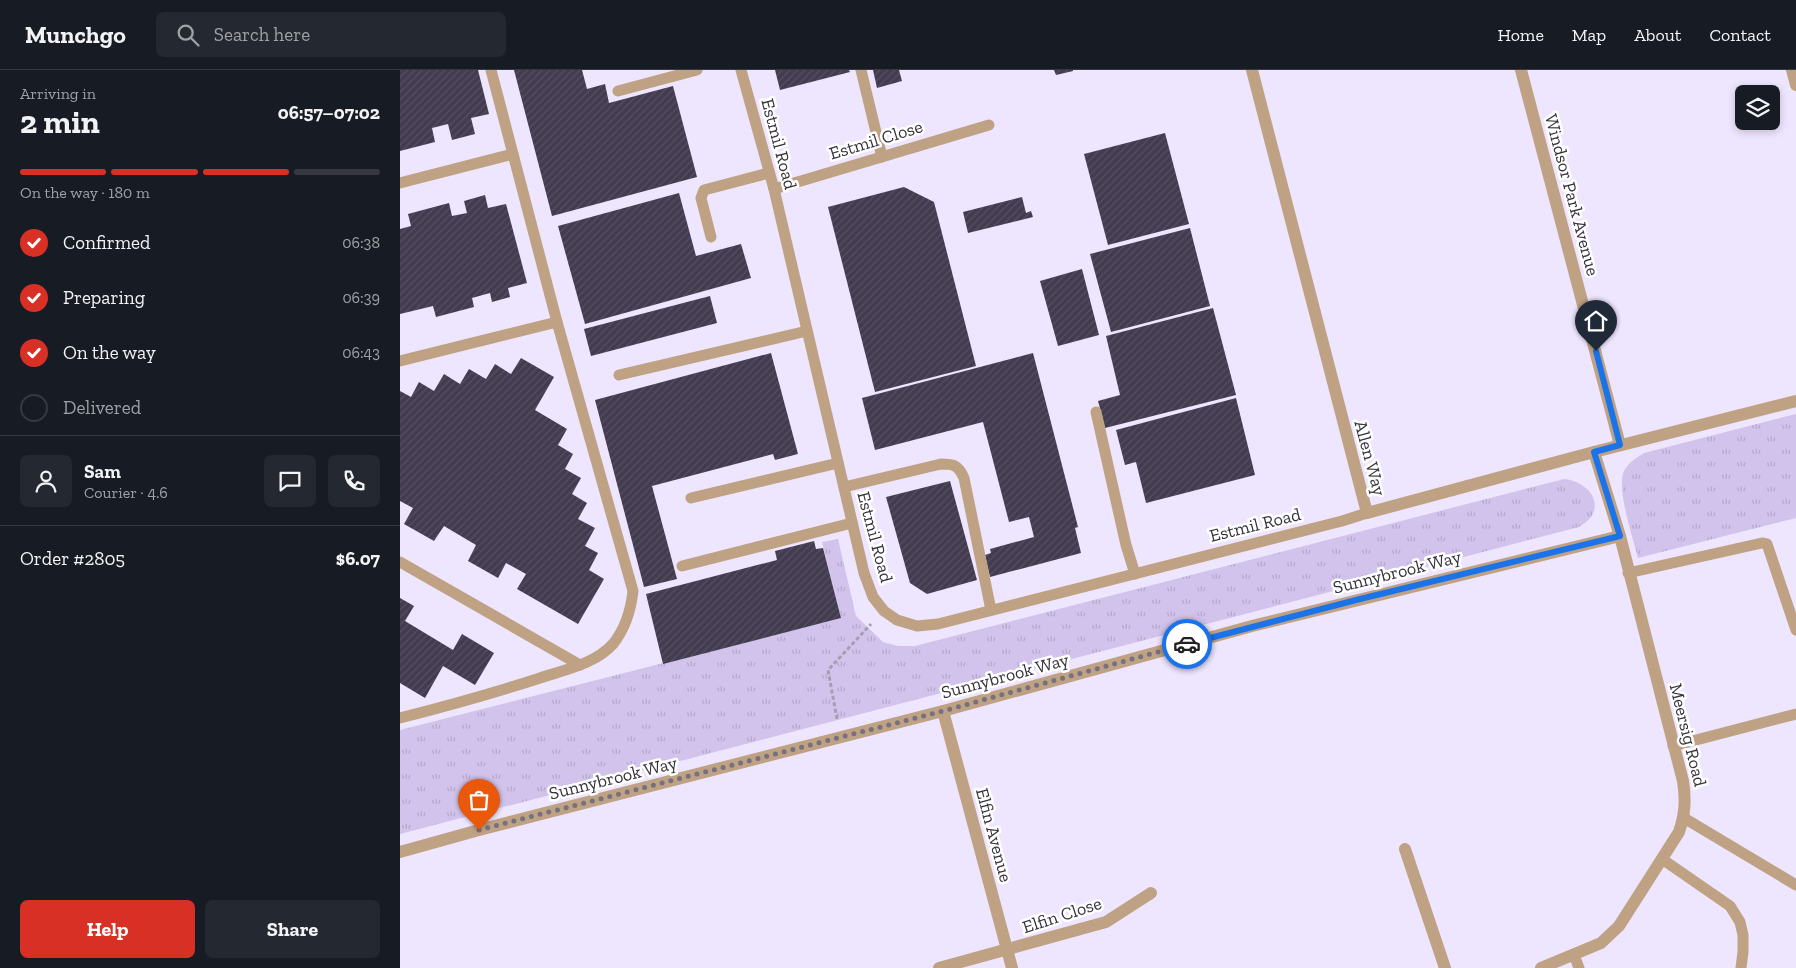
<!DOCTYPE html>
<html lang="en">
<head>
<meta charset="utf-8">
<style>
	:root { --surface:#171b24; --page:#242831; --text:#f1f3f6; --muted:#9ea1a6; --line:#363941; --accent:#d93025 }
	body { margin:0; font-family:"Zilla Slab",serif; background:var(--page); color:var(--text); height:100vh; display:flex; flex-direction:column; font-size:19px; white-space:nowrap }
	* { box-sizing:border-box; margin:0 }
	p { font-size:16px; color:var(--muted) }
	.icon { flex:none; width:28px; height:28px; fill:none; stroke:currentColor; stroke-width:2; stroke-linecap:round; stroke-linejoin:round }
	.map { position:relative; flex:1; overflow:hidden }
	.drawer { display:flex; flex-direction:column; background:var(--surface); width:400px }
	.drawer>* { flex:none }
	.tools { position:absolute; left:1335px; top:15px; display:grid; gap:10px }
	.tools a { display:grid; place-items:center; width:45px; height:45px; border-radius:8px; background:var(--surface); box-shadow:0 2px 8px #0003; font-size:25px }
	.pin { position:absolute; display:grid; place-items:center; width:42px; height:42px; color:#fff; margin:-51px -21px; border-radius:50% 50% 50% 0; rotate:-45deg; box-shadow:0 0 5px #0007 }
	.pin .icon { rotate:45deg }
	.courier { position:absolute; display:grid; place-items:center; width:50px; height:50px; margin:-25px; border:4px solid #1a73e8; border-radius:50%; background:#fff; color:#222; box-shadow:0 1px 6px #0007 }
	.summary em { font-style:normal; font-weight:700 }
	.summary div { display:flex; flex-direction:column-reverse }
	.summary { display:flex; align-items:center; justify-content:space-between; height:85px; padding:0 20px }
	h1 { font-size:32px; font-weight:700; line-height:38px }
	.bar { display:grid; grid-template-columns:repeat(4,1fr); gap:8px 5px; align-content:center; height:60px; padding:0 20px }
	.bar i { height:6px; border-radius:4px; background:var(--line) }
	.bar .current { background:var(--accent) }
	.bar p { grid-column:span 4 }
	.line { display:flex; align-items:center; gap:12px; padding:0 20px; border-top:1px solid var(--line) }
	.line div { flex:1 }
	.round { display:grid; place-items:center; flex:none; width:52px; height:52px; border-radius:8px; background:var(--page) }
	ol { padding:0 20px; list-style:none }
	li { display:flex; align-items:center; gap:15px; height:55px }
	li p { margin-inline-start:auto }
	li .icon { padding:5px; border-radius:50%; background:var(--accent); color:#fff; stroke-width:4 }
	li:last-child { color:var(--muted) }
	li i { width:28px; height:28px; border:2px solid var(--line); border-radius:50% }
	.button { display:flex; gap:10px; margin-top:auto; padding:10px 20px }
	.button a { flex:1; height:58px; border-radius:8px; background:var(--accent); color:#fff; font-size:20px; font-weight:700; line-height:58px; text-align:center }
	.button a+a { background:var(--page); color:var(--text) }
	header { display:flex; align-items:center; gap:30px; box-sizing:border-box; height:70px; padding:0 25px; background:var(--surface); border-bottom:1px solid var(--line) }
	header strong { font-size:24px }
	nav { display:flex; gap:28px; margin-inline-start:auto; font-size:18px }
	.search { width:350px; height:45px; background:var(--page); display:flex; align-items:center; gap:12px; box-sizing:border-box; padding:0 18px; border-radius:8px; color:var(--muted); font-size:19px }
	main { display:flex; flex:1; min-height:0 }
	.map>svg:first-child { display:block }
	.grass { fill:url(#grass-tufts) }
	.building { fill:url(#building-hatch) }
	.lines { fill:none; stroke-linecap:round; stroke-linejoin:round }
	.path { stroke:#a59eb1; stroke-width:3; stroke-dasharray:4 2.5; stroke-linecap:butt }
	.service { stroke:#bfa184; stroke-width:11 }
	.minor { stroke:#bfa184; stroke-width:12 }
	.tertiary { stroke:#bfa184; stroke-width:12 }
	.done { stroke:#76717f; stroke-width:5; stroke-dasharray:0 9 }
	.route { stroke:#1a73e8; stroke-width:6 }
	.labels { text-anchor:middle; stroke-width:5; stroke-linejoin:round; paint-order:stroke }
	.street-label { font-size:18px; fill:#35323b; stroke:#fff }
</style>
</head>
<body>
<header>
<strong>Munchgo</strong>
<div class="search"><svg class="icon" aria-label="search" viewBox="0 0 24 24"><circle cx="10" cy="10" r="6"/><path d="M15 15l6 6"/></svg>Search here</div>
<nav><a>Home</a><a>Map</a><a>About</a><a>Contact</a></nav>
</header>
<main>
<section class="drawer">
<div class="summary"><div><h1>2 min</h1><p>Arriving in</p></div><em>06:57–07:02</em></div>
<div class="bar"><i class="current"></i><i class="current"></i><i class="current"></i><i></i><p>On the way · 180 m</p></div>
<ol>
<li><svg class="icon" aria-label="check" viewBox="0 0 24 24"><path d="M5 12l5 5 9-10"/></svg>Confirmed<p>06:38</p></li>
<li><svg class="icon" aria-label="check" viewBox="0 0 24 24"><path d="M5 12l5 5 9-10"/></svg>Preparing<p>06:39</p></li>
<li><svg class="icon" aria-label="check" viewBox="0 0 24 24"><path d="M5 12l5 5 9-10"/></svg>On the way<p>06:43</p></li>
<li><i></i>Delivered</li>
</ol>
<div class="line" style="height:90px"><a class="round"><svg class="icon" aria-label="person" viewBox="0 0 24 24"><circle cx="12" cy="8" r="4"/><path d="M4 21q1-7 8-7t8 7"/></svg></a><div><b>Sam</b><p>Courier · 4.6</p></div><a class="round"><svg class="icon" aria-label="chat" viewBox="0 0 24 24"><path d="M4 5h16v11H9l-5 4z"/></svg></a><a class="round"><svg class="icon" aria-label="phone" viewBox="0 0 24 24"><path d="M5 4h4l2 5-3 2q2 4 5 5l2-3 5 2v4C11 20 4 13 5 4z"/></svg></a></div>
<div class="line" style="height:65px"><div>Order #2805</div><b>$6.07</b></div>
<div class="button"><a>Help</a><a>Share</a></div>
</section>
<div class="map">
<svg width="1396" height="898" viewBox="0 0 1396 898">
	<defs>
		<pattern id="grass-tufts" width="24" height="20" patternUnits="userSpaceOnUse" patternTransform="scale(1.25)"><rect width="24" height="20" fill="#d2c3ec"/><path d="M3 7l-1-3M5 7V3M7 7l1-3M15 17l-1-3M17 17v-4M19 17l1-3" fill="none" stroke="#b5a8cb"/></pattern>
		<pattern id="building-hatch" width="6" height="6" patternUnits="userSpaceOnUse" patternTransform="scale(1.25)"><rect width="6" height="6" fill="#433b4f"/><path d="M-1 1l2-2M0 6l6-6M5 7l2-2" fill="none" stroke="#564f61"/></pattern>
	</defs>
	<rect width="100%" height="100%" fill="#eee5fe"/>
	<g class="grass">
		<path d="M1396,344V448L1238,488C1233,468 1216,418 1224,401C1228,393 1236,388 1244,383Z"/>
		<path d="M1164,409C1181,410 1204,427 1191,447C1188,451 1183,454 1179,457L0,764V660L441,548L422,472L438,469L456,546L483,572L498,576H515Z"/>
	</g>
	<g class="building">
		<polygon points="0,0 78,0 89,44 71,48 75,64 52,70 48,54 32,58 35,72 0,81"/>
		<polygon points="114,0 182,0 187,19 205,14 209,33 273,16 297,107 152,146"/>
		<polygon points="375,0 449,0 450,2 380,20"/>
		<polygon points="473,0 499,0 502,11 477,18"/>
		<polygon points="654,0 673,0 673,1 656,5"/>
		<polygon points="765,63 789,154 708,175 684,84"/>
		<polygon points="504,117 534,132 576,296 475,322 428,137"/>
		<polygon points="279,123 296,186 341,174 351,208 185,254 158,156"/>
		<polygon points="85,125 88,138 106,134 127,213 108,218 110,227 92,232 90,223 72,228 74,237 36,247 33,236 0,244 0,159 11,156 8,144 49,133 52,146 67,143 64,131"/>
		<polygon points="622,127 626,143 631,141 633,147 568,163 563,142"/>
		<polygon points="790,158 810,236 711,262 690,184"/>
		<polygon points="682,199 699,265 658,276 640,211"/>
		<polygon points="310,226 317,253 191,286 184,259"/>
		<polygon points="813,238 836,325 705,358 698,331 720,325 706,266"/>
		<polygon points="371,283 398,384 375,390 373,384 252,416 277,509 244,517 195,330"/>
		<polygon points="633,283 678,457 675,458 681,483 590,507 585,485 591,483 590,479 634,467 629,447 609,452 583,352 475,380 462,328"/>
		<polygon points="121,288 154,307 135,340 167,359 158,375 173,384 165,399 181,408 172,424 187,433 178,449 195,458 185,476 198,483 189,500 204,509 178,554 117,519 126,504 106,493 98,508 68,491 76,475 44,456 34,471 4,454 13,438 0,431 0,321 11,327 19,312 34,321 44,304 60,314 69,299 86,309 95,294 111,304"/>
		<polygon points="836,328 855,405 746,433 736,392 725,395 716,360"/>
		<polygon points="550,411 577,510 527,524 510,513 486,427"/>
		<polygon points="414,471 416,479 423,478 441,548 263,594 246,524 377,490 375,481"/>
		<polygon points="0,528 14,536 5,551 53,580 62,564 94,583 75,615 43,596 25,628 0,613"/>
	</g>
	<g class="lines">
		<polyline class="path" points="437,649 428,600 471,554"/>
		<g class="service">
			<polyline points="341,0 374,119 464,503 473,527 484,541 497,550 517,556 538,554 942,451 967,443"/>
			<polyline points="461,0 482,87"/>
			<polyline points="218,21 297,0"/>
			<polyline points="0,113 113,84"/>
			<polyline points="374,119 589,55"/>
			<polyline points="311,167 301,128 304,120 369,103"/>
			<polyline points="0,291 157,252"/>
			<polyline points="219,305 407,261"/>
			<polyline points="696,342 726,475 735,504"/>
			<path d="M444,417L541,394C554,394 558,395 564,408L591,540"/>
			<polyline points="291,428 438,393"/>
			<polyline points="0,492 180,595"/>
			<polyline points="282,496 452,453"/>
			<polyline points="1228,503 1362,473 1367,474 1396,560"/>
			<path d="M0,648C47,636 94,623 140,608C164,600 195,594 213,574C225,559 231,539 233,521L157,252L91,0"/>
			<polyline points="1273,676 1396,644"/>
			<polyline points="1284,748 1396,815"/>
			<polyline points="1262,789 1330,836 1340,852 1343,865 1343,882 1341,898"/>
			<polyline points="1174,885 1179,898"/>
		</g>
		<g class="minor">
			<polyline points="1121,0 1220,375"/>
			<polyline points="1392,0 1396,15"/>
			<polyline points="1194,382 1396,331"/>
			<polyline points="543,641 612,898"/>
			<polyline points="1005,779 1045,898"/>
			<polyline points="0,782 79,760 543,641 852,556 1220,466"/>
			<polyline points="539,898 706,852 751,823"/>
		</g>
		<path class="tertiary" d="M852,0L967,443L1194,382L1220,466L1283,711C1286,730 1285,744 1279,762L1219,856L1201,873L1141,898"/>
	</g>
	<g class="lines">
		<polyline class="done" points="79,760 543,641 787,574"/>
		<polyline class="route" points="787,574 960,529 1220,466 1194,382 1220,375 1196,281"/>
	</g>
	<g class="labels">
		<g class="street-label">
			<text transform="translate(476 70) rotate(-17)" y="6">Estmil Close</text>
			<text transform="translate(379 74) rotate(75)" y="6">Estmil Road</text>
			<text transform="translate(1172 125) rotate(75)" y="6">Windsor Park Avenue</text>
			<text transform="translate(970 388) rotate(75)" y="6">Allen Way</text>
			<text transform="translate(855 455) rotate(-14)" y="6">Estmil Road</text>
			<text transform="translate(475 467) rotate(75)" y="6">Estmil Road</text>
			<text transform="translate(997 502) rotate(-14)" y="6">Sunnybrook Way</text>
			<text transform="translate(605 606) rotate(-15)" y="6">Sunnybrook Way</text>
			<text transform="translate(1288 665) rotate(76)" y="6">Meersig Road</text>
			<text transform="translate(213 708) rotate(-14)" y="6">Sunnybrook Way</text>
			<text transform="translate(594 765) rotate(75)" y="6">Elfin Avenue</text>
			<text transform="translate(662 845) rotate(-18)" y="6">Elfin Close</text>
		</g>
	</g>
</svg>
<div class="tools">
<a><svg class="icon" aria-label="layers" viewBox="0 0 24 24"><path d="M12 4l9 5-9 5-9-5zM3 14l9 5 9-5"/></svg></a>
</div>
<div class="pin" style="left:79px;top:760px;background:#ea580c"><svg class="icon" aria-label="bag" viewBox="0 0 24 24"><path d="M5 8h14l-1 12H6zM9 8a3 3 0 0 1 6 0"/></svg></div>
<div class="pin" style="left:1196px;top:281px;background:#1f2937"><svg class="icon" aria-label="home" viewBox="0 0 24 24"><path d="M3 11l9-7 9 7M6 9v11h12V9"/></svg></div>
<div class="courier" style="left:787px;top:574px"><svg class="icon" aria-label="car" viewBox="0 0 24 24"><path d="M5 17H2v-5l4-1 3-4h7l3 4 3 1v5h-3M9 17h6M6 11h13"/><circle cx="7" cy="17" r="2"/><circle cx="17" cy="17" r="2"/></svg></div>
</div>
</main>
</body>
</html>
